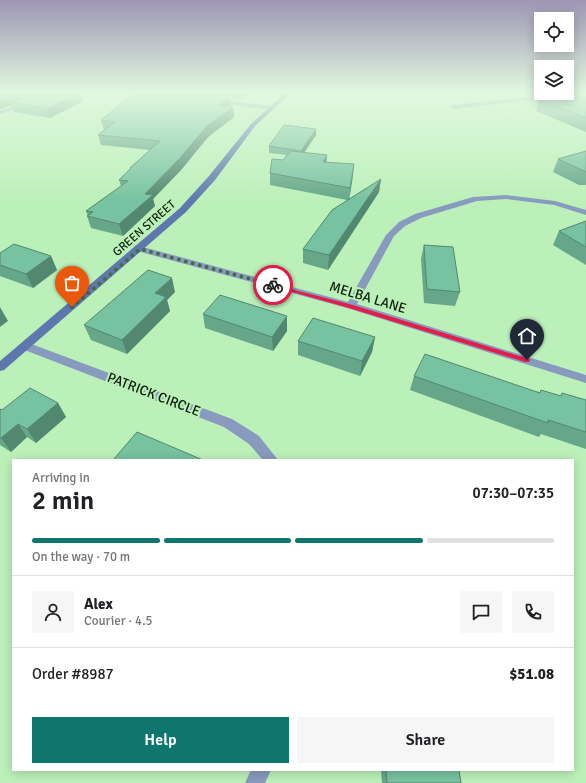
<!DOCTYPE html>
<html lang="en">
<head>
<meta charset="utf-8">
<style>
	:root { --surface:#fff; --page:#f6f6f6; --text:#202124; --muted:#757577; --line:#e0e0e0; --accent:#0f766e }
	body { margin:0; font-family:Signika,sans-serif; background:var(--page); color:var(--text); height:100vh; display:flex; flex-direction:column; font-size:15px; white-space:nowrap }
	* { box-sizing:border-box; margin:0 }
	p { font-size:13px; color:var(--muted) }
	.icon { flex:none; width:22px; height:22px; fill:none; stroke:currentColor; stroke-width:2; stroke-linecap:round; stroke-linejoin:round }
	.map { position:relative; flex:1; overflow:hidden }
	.details { position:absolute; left:12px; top:459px; width:562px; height:312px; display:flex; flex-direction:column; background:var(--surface); border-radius:0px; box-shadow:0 2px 10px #0003 }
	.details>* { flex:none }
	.buttons { position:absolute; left:534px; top:12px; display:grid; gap:8px }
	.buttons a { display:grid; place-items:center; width:40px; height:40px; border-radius:0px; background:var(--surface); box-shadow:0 2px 10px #0003; font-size:20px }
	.pin { position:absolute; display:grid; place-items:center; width:34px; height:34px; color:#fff; margin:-41px -17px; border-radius:50% 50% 50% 0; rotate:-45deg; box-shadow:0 0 4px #0007 }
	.pin .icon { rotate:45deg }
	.courier { position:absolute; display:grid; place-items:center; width:40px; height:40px; margin:-20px; border:3px solid #e11d48; border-radius:50%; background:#fff; color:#222; box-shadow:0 1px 5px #0007 }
	.headline em { font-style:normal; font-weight:600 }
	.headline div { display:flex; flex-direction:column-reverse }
	.headline { display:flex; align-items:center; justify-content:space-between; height:68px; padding:0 20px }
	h1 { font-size:26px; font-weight:600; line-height:30px }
	.bar { display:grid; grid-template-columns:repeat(4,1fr); gap:6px 4px; align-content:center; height:48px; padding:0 20px }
	.bar i { height:5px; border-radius:3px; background:var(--line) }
	.bar .active { background:var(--accent) }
	.bar p { grid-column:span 4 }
	.line { display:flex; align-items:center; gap:10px; padding:0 20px; border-top:1px solid var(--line) }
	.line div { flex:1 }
	.round { display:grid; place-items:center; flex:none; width:42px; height:42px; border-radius:0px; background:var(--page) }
	.cta { display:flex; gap:8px; margin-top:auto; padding:8px 20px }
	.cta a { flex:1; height:46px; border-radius:0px; background:var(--accent); color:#fff; font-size:16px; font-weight:600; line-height:46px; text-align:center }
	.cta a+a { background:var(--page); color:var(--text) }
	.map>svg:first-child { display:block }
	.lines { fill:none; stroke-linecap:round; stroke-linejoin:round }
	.street { fill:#889bbf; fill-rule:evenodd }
	.secondary { fill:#5e78ad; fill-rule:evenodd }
	.wall { fill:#66a78a }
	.shaded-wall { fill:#538870 }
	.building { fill:#77c2a0; stroke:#538870 }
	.route { fill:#e11d48 }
	.done { stroke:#496848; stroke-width:4; stroke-dasharray:0 7.2 }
	.labels { text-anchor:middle; stroke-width:4; stroke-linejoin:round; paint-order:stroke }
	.far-street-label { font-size:12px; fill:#0b1f0b; stroke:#bcf0b9 }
	.street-label { font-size:14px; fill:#0b1f0b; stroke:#bcf0b9 }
</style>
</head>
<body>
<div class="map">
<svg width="586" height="783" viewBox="0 0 586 783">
	<rect width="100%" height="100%" fill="#bcf0b9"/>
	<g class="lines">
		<g class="street">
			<polygon points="52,92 59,92 25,107 0,114 0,110 21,105"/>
			<polygon points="556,94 559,96 558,97 453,109 450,107 453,105"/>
			<polygon points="216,99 270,106 273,108 270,110 214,102 213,101"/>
			<polygon points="506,195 555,201 586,210 586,215 554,205 506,199 477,201 421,218 405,226 394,236 357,304 586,375 586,383 347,308 137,251 136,249 140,246 143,247 348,302 386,235 399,222 415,214 473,197"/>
			<polygon points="26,342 232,419 259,436 278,460 263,460 249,444 224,427 22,349 20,346 22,343"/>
			<polygon points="251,770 271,770 265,783 245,783"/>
		</g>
		<polygon class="secondary" points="286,92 292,92 255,126 215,180 186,212 4,370 0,371 0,361 180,208 209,176 251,124"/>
	</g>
	<g class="wall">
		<polygon points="0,92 81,92 83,101 50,118 14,112 11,106"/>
		<polygon points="136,92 250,92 238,100 230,99 231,106 230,107 233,107 234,117 208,137 181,170 153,199 155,206 123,236 91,228 87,216 88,216 86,211 121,186 119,180 130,169 130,168 150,150 101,145 98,135 104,130 101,120"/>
		<polygon points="586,97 586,132 536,111 540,99"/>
		<polygon points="316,135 304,153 327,155 326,163 354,164 349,199 381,179 379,192 328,270 303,263 303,249 347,200 270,185 270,173 287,155 269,153 269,146"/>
		<polygon points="586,151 586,185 579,185 553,172 558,159"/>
		<polygon points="586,221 586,265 553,245 559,231"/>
		<polygon points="424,245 460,292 455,306 424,303 421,259"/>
		<polygon points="0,253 51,256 57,270 33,288 0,276"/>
		<polygon points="175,292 167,300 170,311 127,354 91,340 84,325"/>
		<polygon points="203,314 287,316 287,331 273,351 205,328"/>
		<polygon points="375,337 372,352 360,376 298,355 298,341"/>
		<polygon points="414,376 540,392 541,390 560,396 562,393 586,400 586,449 541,434 539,437 410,390"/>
		<polygon points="58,403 66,417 36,443 27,437 11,452 0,445 0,409 2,410"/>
		<polygon points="381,770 459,770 461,783 382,783"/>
	</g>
	<g class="shaded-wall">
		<polygon points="24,92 49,92 10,102 11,106 0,109 0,98"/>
		<polygon points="81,92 83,101 50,118 47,109"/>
		<polygon points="211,92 216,92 216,98"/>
		<polygon points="238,92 250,92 238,100"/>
		<polygon points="230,96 231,106 219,115 218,105"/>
		<polygon points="233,107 234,117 208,137 181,170 153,199 155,206 123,236 119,224 145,194 207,126"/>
		<polygon points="316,129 316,135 301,157 301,151"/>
		<polygon points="327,155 326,167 323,162"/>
		<polygon points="354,164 353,176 349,201 350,188"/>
		<polygon points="381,179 379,192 328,270 329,255"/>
		<polygon points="51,256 57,270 33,288 26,274"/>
		<polygon points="172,278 175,292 167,300 170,311 127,354 122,340 155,293"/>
		<polygon points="0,307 8,321 0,327"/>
		<polygon points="287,316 287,331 273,351 272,337"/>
		<polygon points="375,337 372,352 360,376 362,361"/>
		<polygon points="58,403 66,417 36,443 27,429"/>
		<polygon points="18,424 27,437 11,452 1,438"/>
	</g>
	<g class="building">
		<polygon points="0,92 24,92 17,94 0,98"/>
		<polygon points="39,92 81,92 47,109 10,102 22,99"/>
		<polygon points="136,92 212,92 213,94 230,96 218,105 233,107 207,126 179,159 145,194 153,195 119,224 87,216 93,212 86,211 128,181 119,180 131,168 130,168 160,141 98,135 115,122 101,120"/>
		<polygon points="586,97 586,118 540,99"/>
		<polygon points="284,125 316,129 301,151 269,146"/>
		<polygon points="291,151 327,155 323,162 354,164 350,188 270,173 272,159 283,160"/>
		<polygon points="586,151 586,172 558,159"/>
		<polygon points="381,179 329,255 303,249 332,210"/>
		<polygon points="586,221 586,247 559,231"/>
		<polygon points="14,244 51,256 26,274 0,265 0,253"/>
		<polygon points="424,245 453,247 460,292 427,289"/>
		<polygon points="148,270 172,278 155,293 166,297 122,340 84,325"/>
		<polygon points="220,295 287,316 272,337 203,314"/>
		<polygon points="313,318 375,337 362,361 298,341"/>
		<polygon points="425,354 540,393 541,390 561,396 562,393 586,400 586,432 548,420 548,423 414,376"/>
		<polygon points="30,388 58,403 27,429 18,424 1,438 0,438 0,409 2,410"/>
		<polygon points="137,432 203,460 113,460"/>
		<polygon points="386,770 459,770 461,783 387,783"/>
	</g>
	<linearGradient id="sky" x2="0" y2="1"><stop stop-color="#9e96b4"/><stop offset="0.46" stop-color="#e1f8e0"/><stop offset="1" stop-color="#e1f8e0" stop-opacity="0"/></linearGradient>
	<rect width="586" height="201" fill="url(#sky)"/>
	<polygon class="route" points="271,284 353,305 529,359 530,360 529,362 525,362 349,308 271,286"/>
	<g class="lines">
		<polyline class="done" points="72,307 140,249 273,285"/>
	</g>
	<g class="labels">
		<g class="far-street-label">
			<text transform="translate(144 228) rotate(-41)" y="4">GREEN STREET</text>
		</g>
		<g class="street-label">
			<text transform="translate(368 297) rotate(17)" y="5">MELBA LANE</text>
			<text transform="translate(154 394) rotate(21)" y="5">PATRICK CIRCLE</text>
		</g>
	</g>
</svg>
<div class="buttons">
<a><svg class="icon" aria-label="locate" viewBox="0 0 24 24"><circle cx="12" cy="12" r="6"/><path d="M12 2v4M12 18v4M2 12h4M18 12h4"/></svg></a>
<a><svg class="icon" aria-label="layers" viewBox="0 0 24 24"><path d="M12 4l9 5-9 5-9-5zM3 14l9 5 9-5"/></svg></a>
</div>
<div class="pin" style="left:72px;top:307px;background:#ea580c"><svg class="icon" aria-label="bag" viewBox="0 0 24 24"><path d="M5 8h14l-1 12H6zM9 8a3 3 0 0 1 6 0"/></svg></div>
<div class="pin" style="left:527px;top:360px;background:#1f2937"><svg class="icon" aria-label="home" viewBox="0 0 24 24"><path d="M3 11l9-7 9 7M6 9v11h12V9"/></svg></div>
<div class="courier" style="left:273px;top:285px"><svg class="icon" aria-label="bike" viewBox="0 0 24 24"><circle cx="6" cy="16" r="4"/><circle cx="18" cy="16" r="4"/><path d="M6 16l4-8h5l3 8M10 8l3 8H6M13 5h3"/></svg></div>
<section class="details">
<div class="headline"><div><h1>2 min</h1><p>Arriving in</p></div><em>07:30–07:35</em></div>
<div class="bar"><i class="active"></i><i class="active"></i><i class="active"></i><i></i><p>On the way · 70 m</p></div>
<div class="line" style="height:72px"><a class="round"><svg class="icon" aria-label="person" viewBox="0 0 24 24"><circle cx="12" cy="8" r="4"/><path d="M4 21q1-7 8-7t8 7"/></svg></a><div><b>Alex</b><p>Courier · 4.5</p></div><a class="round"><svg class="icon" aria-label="chat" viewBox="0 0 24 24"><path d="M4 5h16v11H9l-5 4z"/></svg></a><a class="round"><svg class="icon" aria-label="phone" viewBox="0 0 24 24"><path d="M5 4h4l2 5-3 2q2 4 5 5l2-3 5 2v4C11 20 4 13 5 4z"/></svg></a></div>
<div class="line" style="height:52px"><div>Order #8987</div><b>$51.08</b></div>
<div class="cta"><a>Help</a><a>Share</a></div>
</section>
</div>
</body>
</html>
